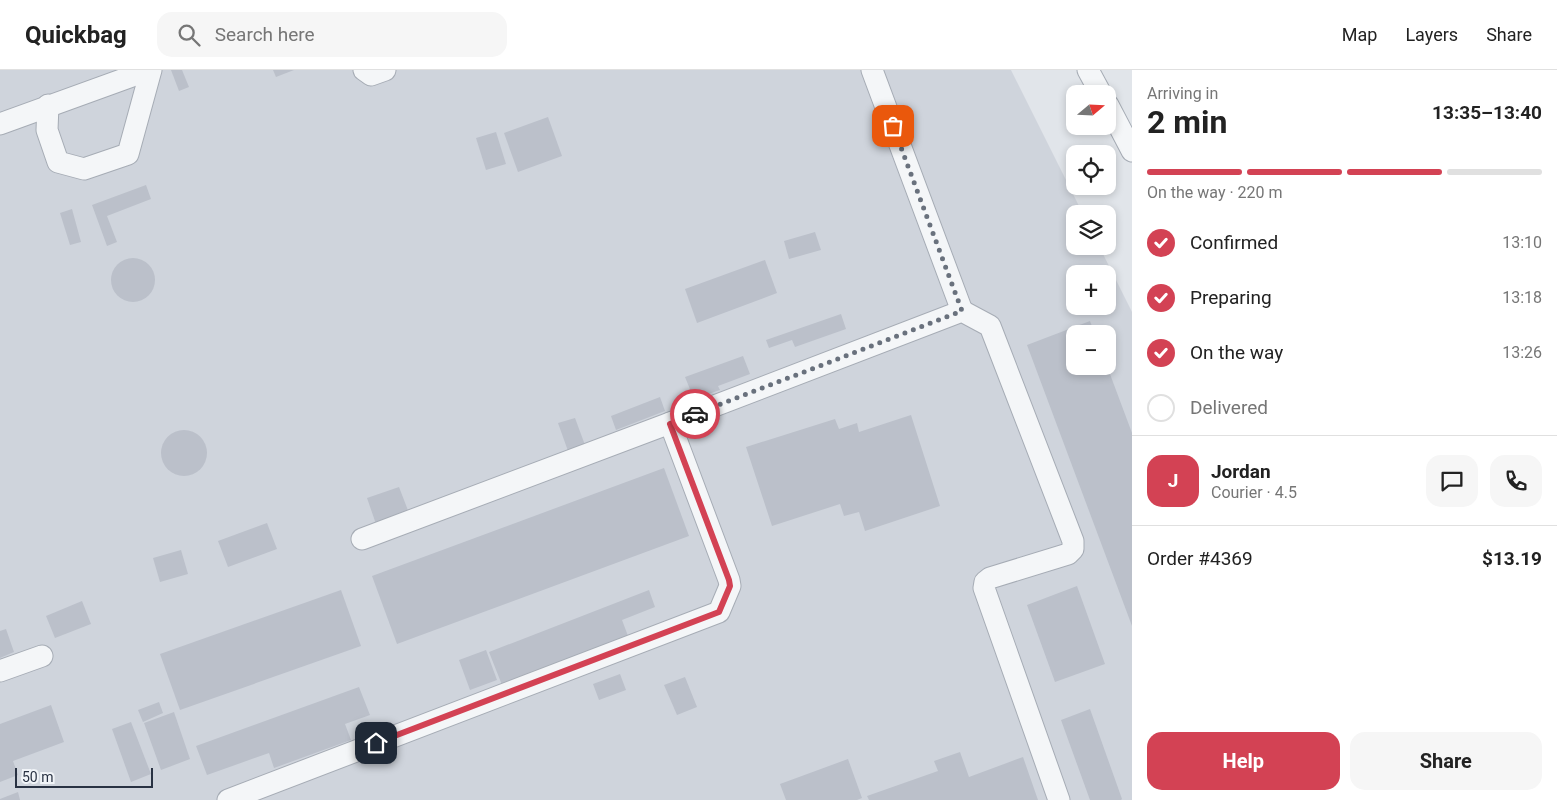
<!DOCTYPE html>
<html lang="en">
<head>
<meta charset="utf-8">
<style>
	:root { --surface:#fff; --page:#f6f6f6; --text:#222; --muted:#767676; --line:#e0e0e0; --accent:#d34254 }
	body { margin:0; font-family:Roboto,sans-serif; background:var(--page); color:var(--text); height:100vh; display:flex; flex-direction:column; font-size:19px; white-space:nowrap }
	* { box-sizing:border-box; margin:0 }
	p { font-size:16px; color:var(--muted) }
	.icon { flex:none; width:28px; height:28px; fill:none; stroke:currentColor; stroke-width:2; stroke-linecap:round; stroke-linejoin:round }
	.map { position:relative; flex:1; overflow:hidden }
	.sheet { display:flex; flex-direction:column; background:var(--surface); width:425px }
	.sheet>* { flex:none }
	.needle { width:32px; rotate:71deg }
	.buttons { position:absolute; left:1066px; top:15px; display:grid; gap:10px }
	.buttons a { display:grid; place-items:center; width:50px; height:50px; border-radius:10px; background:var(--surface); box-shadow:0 2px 8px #0003; font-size:25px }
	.scale { position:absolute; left:15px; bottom:12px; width:138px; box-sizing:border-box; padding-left:5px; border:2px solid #293243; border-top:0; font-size:14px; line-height:18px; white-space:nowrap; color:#293243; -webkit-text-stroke:4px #f1f4f8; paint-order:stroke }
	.pin { position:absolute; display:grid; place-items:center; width:42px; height:42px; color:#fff; margin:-21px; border-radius:10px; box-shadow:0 2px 8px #0006 }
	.courier { position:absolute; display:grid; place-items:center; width:50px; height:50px; margin:-25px; border:4px solid #d34254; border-radius:50%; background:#fff; color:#222; box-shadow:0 1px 6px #0007 }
	.overview em { font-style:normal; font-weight:700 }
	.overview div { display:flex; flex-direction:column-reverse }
	.overview { display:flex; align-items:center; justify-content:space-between; height:85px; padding:0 15px }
	h1 { font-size:32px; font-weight:700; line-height:38px }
	.bar { display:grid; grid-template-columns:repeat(4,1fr); gap:8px 5px; align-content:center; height:60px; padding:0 15px }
	.bar i { height:6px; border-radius:4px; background:var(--line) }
	.bar .active { background:var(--accent) }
	.bar p { grid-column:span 4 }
	.line { display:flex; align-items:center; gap:12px; padding:0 15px; border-top:1px solid var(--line) }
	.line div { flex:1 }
	.round { display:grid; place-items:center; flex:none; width:52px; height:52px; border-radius:15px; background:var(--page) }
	ol { padding:0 15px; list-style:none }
	li { display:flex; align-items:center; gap:15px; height:55px }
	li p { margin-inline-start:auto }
	li .icon { padding:5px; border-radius:50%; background:var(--accent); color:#fff; stroke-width:4 }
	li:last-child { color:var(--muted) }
	li i { width:28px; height:28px; border:2px solid var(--line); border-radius:50% }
	.action { display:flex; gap:10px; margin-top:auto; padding:10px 15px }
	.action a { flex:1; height:58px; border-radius:15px; background:var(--accent); color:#fff; font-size:20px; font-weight:700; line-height:58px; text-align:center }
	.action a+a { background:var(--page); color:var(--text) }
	header { display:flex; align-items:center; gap:30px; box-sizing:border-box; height:70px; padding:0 25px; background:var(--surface); border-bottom:1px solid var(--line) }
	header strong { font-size:24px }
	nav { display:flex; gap:28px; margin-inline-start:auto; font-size:18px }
	.search { width:350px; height:45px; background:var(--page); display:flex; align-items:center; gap:12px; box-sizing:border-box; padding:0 18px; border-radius:15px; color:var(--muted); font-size:19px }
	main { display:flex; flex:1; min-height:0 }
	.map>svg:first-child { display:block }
	.built { fill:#cfd4dc; fill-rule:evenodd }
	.building { fill:#bbc0ca }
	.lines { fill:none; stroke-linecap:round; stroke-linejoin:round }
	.minor-casing { stroke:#a6acb5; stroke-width:23 }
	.minor { stroke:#f4f6f8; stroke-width:21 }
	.done { stroke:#69717d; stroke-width:5; stroke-dasharray:0 9 }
	.route { stroke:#d34254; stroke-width:6 }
</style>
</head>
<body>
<header>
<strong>Quickbag</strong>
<div class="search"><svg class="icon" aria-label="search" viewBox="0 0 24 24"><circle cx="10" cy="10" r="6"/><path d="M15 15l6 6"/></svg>Search here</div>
<nav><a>Map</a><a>Layers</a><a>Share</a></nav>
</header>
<main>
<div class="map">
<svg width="1132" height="730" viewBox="0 0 1132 730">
	<rect width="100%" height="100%" fill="#e1e5ea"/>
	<path class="built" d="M0,0H1011L1083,144H1075V176H1099L1132,242V730H0ZM1075,204H1108V236H1075ZM1075,264H1108V296H1075Z"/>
	<g class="building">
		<polygon points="171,0 182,0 189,17 179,21"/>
		<polygon points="273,0 294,0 276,7"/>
		<polygon points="548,47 562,86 518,102 504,63"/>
		<polygon points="496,62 506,94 486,100 476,68"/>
		<polygon points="146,115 151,129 107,146 117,172 107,176 92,135"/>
		<polygon points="72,139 81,172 70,175 60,143"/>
		<polygon points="815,162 821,180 789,189 784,171"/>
		<circle cx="133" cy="210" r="22"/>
		<polygon points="765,190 777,223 697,253 685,219"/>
		<polygon points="841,244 846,259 795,277 792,270 769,278 766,270"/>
		<polygon points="1090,251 1095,264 1075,264 1075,296 1107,296 1132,363 1132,556 1027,275"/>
		<polygon points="743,286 750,304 718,316 720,320 694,329 685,307"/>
		<polygon points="660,327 665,341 616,360 611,346"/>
		<polygon points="911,345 940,436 865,461 859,442 844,446 840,434 772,456 746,377 835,349 839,359 857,353 859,362"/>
		<polygon points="575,348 585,375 568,381 558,353"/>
		<circle cx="184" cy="383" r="23"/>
		<polygon points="664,398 689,466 397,574 372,506"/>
		<polygon points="399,417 409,443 376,454 367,428"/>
		<polygon points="267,453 277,479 228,497 218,471"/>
		<polygon points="181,480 188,504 160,512 153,488"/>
		<polygon points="1077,516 1105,594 1055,612 1027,535"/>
		<polygon points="341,520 361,576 180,640 160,584"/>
		<polygon points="649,520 655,537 622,550 628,566 502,615 489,582"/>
		<polygon points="82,531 91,554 55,568 46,546"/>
		<polygon points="6,559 14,582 0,588 0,561"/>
		<polygon points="486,580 497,610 470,620 459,590"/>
		<polygon points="620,604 626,620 599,630 593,614"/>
		<polygon points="685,607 697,637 677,645 664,615"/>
		<polygon points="359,617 370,645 345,654 351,670 274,698 269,683 207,705 196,676"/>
		<polygon points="159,632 163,643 143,652 138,640"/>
		<polygon points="51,635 64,672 13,691 18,705 0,712 0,654"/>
		<polygon points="1090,639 1122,729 1121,730 1090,730 1061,650"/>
		<polygon points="174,642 190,689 161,700 144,653"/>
		<polygon points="131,652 151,704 131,712 112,659"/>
		<polygon points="960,682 969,707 1023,687 1038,730 869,730 867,726 938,701 934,691"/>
		<polygon points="848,689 862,728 857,730 786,730 780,714"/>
		<polygon points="18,722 20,730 0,730 0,729"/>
	</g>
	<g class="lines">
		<g class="minor-casing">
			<g id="minor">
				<polyline points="364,0 371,5 385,0"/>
				<polyline points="872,0 962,241"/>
				<polyline points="1088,0 1101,24"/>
				<polyline points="48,35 47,60 58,92 84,99 128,84 151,0"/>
				<polyline points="1108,35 1132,81"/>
				<polyline points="0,54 149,0"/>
				<polyline points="362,469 670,353 962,241 990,256 1073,471 1073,479 1068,484 990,508 985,512 984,518 1059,730"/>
				<polyline points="0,601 42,586"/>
				<polyline points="228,730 719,542 730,516 729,510 670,353"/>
			</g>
		</g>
		<use href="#minor" class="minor"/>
	</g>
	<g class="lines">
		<polyline class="done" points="695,344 962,241 893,56"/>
		<polyline class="route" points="376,673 719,542 730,516 729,510 670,354 695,344"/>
	</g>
</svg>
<div class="buttons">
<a><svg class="needle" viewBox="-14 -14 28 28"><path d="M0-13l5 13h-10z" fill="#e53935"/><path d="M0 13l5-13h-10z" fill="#767676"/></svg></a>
<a><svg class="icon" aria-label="locate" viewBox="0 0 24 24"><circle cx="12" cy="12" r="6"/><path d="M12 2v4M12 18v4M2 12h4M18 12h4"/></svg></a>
<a><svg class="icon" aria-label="layers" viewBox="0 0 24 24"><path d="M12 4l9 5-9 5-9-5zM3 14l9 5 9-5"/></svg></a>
<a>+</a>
<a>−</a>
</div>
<div class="scale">50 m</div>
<div class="pin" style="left:893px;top:56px;background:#ea580c"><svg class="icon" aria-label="bag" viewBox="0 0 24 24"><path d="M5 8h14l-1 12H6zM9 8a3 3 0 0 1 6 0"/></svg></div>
<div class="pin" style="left:376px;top:673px;background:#1f2937"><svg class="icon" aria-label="home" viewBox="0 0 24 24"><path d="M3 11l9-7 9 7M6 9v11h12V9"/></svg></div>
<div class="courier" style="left:695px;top:344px"><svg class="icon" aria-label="car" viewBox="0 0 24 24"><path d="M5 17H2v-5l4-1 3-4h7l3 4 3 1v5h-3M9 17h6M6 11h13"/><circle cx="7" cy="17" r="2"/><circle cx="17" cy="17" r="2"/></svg></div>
</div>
<section class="sheet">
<div class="overview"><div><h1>2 min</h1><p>Arriving in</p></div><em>13:35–13:40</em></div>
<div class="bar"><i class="active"></i><i class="active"></i><i class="active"></i><i></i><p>On the way · 220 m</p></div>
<ol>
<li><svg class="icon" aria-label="check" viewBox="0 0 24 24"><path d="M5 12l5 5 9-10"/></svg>Confirmed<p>13:10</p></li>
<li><svg class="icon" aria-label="check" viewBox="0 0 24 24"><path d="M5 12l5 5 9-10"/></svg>Preparing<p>13:18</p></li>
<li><svg class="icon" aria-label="check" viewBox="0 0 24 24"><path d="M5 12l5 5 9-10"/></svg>On the way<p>13:26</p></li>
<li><i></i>Delivered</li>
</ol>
<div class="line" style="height:90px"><b class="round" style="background:var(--accent);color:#fff">J</b><div><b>Jordan</b><p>Courier · 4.5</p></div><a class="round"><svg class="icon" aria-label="chat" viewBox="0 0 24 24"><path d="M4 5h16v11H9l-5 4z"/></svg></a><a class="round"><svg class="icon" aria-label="phone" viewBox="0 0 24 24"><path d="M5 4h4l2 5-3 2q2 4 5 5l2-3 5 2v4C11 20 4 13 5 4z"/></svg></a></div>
<div class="line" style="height:65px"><div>Order #4369</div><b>$13.19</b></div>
<div class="action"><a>Help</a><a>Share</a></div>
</section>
</main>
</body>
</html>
